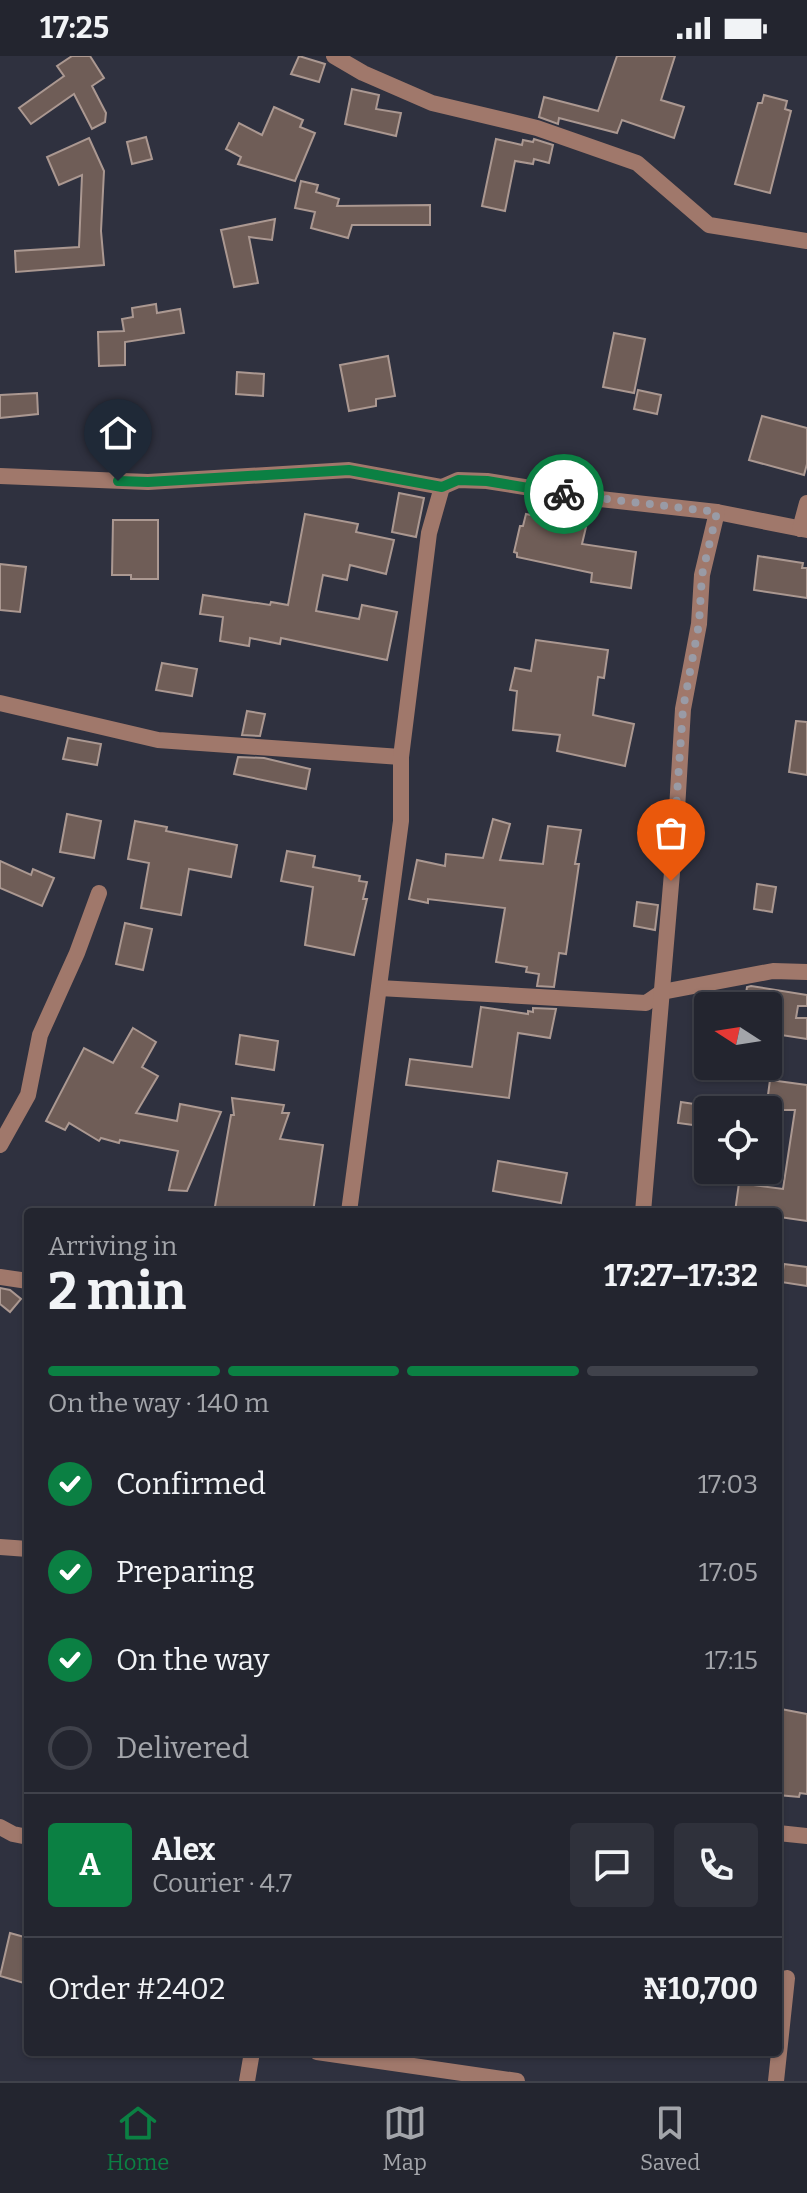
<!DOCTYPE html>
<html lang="en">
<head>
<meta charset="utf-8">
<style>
	:root { --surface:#23252f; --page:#2f313b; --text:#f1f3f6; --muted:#a3a5aa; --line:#40424b; --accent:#0b8043 }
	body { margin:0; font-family:Bitter,serif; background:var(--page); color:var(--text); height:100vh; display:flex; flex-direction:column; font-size:30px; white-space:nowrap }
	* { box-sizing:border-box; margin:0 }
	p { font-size:26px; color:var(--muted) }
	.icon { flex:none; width:44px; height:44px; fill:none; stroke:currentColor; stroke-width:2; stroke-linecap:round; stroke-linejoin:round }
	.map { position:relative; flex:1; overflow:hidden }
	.sheet { position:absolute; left:24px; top:1152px; width:758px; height:848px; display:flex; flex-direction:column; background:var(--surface); border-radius:8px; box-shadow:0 2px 6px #0004,0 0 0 2px var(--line) }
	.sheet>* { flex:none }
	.needle { width:52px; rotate:282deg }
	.controls { position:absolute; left:694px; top:936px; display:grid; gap:16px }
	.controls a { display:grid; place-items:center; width:88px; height:88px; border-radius:8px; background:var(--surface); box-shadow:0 2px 6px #0004,0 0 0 2px var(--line); font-size:40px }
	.pin { position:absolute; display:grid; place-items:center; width:68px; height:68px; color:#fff; margin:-82px -34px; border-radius:50% 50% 50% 0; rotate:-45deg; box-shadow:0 0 8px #0007 }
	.pin .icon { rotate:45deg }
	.courier { position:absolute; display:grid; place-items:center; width:80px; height:80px; margin:-40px; border:6px solid #0b8043; border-radius:50%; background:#fff; color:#222; box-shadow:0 2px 10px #0007 }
	.summary em { font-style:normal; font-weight:700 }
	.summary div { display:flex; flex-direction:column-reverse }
	.summary { display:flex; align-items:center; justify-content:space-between; height:136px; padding:0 24px }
	h1 { font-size:52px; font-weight:700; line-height:60px }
	.bar { display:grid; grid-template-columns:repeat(4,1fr); gap:12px 8px; align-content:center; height:96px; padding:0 24px }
	.bar i { height:10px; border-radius:6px; background:var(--line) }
	.bar .current { background:var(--accent) }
	.bar p { grid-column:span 4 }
	.line { display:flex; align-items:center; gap:20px; padding:0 24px; border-top:2px solid var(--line) }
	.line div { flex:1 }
	.round { display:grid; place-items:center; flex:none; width:84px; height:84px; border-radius:8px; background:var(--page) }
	ol { padding:0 24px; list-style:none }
	li { display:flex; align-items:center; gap:24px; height:88px }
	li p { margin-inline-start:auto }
	li .icon { padding:8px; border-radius:50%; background:var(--accent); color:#fff; stroke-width:4 }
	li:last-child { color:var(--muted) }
	li i { width:44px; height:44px; border:4px solid var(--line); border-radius:50% }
	.status { display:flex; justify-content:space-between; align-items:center; height:56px; padding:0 40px; background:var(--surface); direction:ltr }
	.status svg { height:22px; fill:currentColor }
	.tab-bar { display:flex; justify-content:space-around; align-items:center; height:112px; border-top:2px solid var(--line); background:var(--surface); font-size:22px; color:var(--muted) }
	.tab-bar a { display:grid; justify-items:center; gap:4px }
	.tab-bar .current { color:var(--accent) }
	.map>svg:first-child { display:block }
	.building { fill:#6f5d57; stroke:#ab9891; stroke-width:2 }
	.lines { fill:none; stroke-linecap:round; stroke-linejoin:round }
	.minor { stroke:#a0786b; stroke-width:16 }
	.done { stroke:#999ba6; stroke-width:8; stroke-dasharray:0 14.4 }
	.route { stroke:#0b8043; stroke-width:10 }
</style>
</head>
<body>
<div class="status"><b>17:25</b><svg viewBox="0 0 49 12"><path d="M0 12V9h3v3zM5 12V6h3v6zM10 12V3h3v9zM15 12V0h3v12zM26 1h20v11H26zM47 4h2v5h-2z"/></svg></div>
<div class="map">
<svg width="807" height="2025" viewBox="0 0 807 2025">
	<rect width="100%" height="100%" fill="#2f313f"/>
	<g class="building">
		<polygon points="72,0 90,0 104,22 92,30 106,57 105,66 92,73 74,38 31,68 19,52 64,20 57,10"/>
		<polygon points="299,0 325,8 319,26 291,18"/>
		<polygon points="617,0 675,0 661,44 684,51 674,82 622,64 617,77 559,62 558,68 539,61 544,41 598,55"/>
		<polygon points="352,33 379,39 376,53 401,57 396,80 345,68"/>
		<polygon points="764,39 787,45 785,53 791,55 770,137 735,128 758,47 762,47"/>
		<polygon points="274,51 303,64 300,71 315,77 295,125 238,108 241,101 226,93 239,67 262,79"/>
		<polygon points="146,81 152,103 132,108 127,86"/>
		<polygon points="89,82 104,115 101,175 104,209 16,216 15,195 79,191 82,119 59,129 47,101"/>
		<polygon points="496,83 522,89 523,84 533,86 534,83 553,89 549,107 534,103 533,108 515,105 505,155 482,150"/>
		<polygon points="301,125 318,129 316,136 339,143 337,150 430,149 430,169 352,169 348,182 311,172 315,156 295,152"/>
		<polygon points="275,163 272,184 249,181 258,227 234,231 221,174"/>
		<polygon points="156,248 157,257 180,253 184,277 125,286 125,309 99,310 98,276 124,275 122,263 133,261 132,252"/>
		<polygon points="614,277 645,283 634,337 603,331"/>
		<polygon points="388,300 395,340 376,343 376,350 349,355 340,309"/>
		<polygon points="237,316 264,318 263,340 236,338"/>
		<polygon points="638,334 661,339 657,358 634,353"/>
		<polygon points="37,337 38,358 0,362 0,339"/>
		<polygon points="762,360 807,372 807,408 804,419 749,404"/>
		<polygon points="399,437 424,442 416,481 392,476"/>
		<polygon points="305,458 358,468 356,476 394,484 386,518 350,509 347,524 323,519 316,555 359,563 362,549 397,556 387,604 281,582 280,588 250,582 249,590 220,585 223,561 200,558 203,539 270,549 271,546 288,549"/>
		<polygon points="526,458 586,471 582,488 636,496 631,532 591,526 592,517 517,501 517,497 514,496 520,470 523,470"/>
		<polygon points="113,464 158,464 158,523 131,523 131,519 112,519"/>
		<polygon points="758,500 803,507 802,512 807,512 807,542 754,534"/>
		<polygon points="0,508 26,511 20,556 0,554"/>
		<polygon points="536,584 608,594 604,622 598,621 593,659 634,668 625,710 557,695 560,679 513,674 517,635 510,634 515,612 531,615"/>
		<polygon points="162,607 197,613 192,640 156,634"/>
		<polygon points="247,655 265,658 260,680 242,679"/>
		<polygon points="796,665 807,666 807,719 789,716"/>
		<polygon points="68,682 101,688 97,709 63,703"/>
		<polygon points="238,701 264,702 310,713 306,733 234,718"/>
		<polygon points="67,758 101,765 94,802 60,796"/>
		<polygon points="493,763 510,768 500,804 543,808 548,770 581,774 575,808 579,808 566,898 559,897 554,931 537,930 539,918 526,916 527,911 496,906 505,852 428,843 428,847 409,843 417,804 445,810 446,798 483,802"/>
		<polygon points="135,765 167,771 166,775 237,789 231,821 189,813 181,859 141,852 149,807 128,803"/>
		<polygon points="287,795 315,800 313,811 360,820 359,825 367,826 363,843 367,843 354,899 305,889 313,831 281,825"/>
		<polygon points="0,805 31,819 33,813 54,822 42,850 0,832"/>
		<polygon points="757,828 776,831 772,856 754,853"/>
		<polygon points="637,846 658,849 655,874 634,870"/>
		<polygon points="125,867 152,873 143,914 116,908"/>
		<polygon points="751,930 807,939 807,950 798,950 796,962 807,962 807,983 768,977 768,950 744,950 747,931"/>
		<polygon points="481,951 528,958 528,955 533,956 533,952 556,953 550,982 518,977 509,1042 406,1029 410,1003 472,1011"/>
		<polygon points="133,972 156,986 142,1011 158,1020 136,1057 177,1065 180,1048 221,1056 187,1135 169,1134 178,1095 120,1084 119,1087 101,1082 99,1085 69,1067 65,1074 46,1065 84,992 113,1007"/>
		<polygon points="240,979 278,985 274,1014 236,1008"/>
		<polygon points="770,1024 807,1029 807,1165 779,1161 780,1156 735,1156 739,1127 783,1133 795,1054 766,1054"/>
		<polygon points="232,1042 284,1049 282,1057 289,1057 280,1083 323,1089 313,1156 214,1156 231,1059 234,1059"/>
		<polygon points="681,1046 708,1050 708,1071 678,1067"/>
		<polygon points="498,1105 567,1117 561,1147 493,1135"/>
		<polygon points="784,1208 807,1211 807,1230 781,1226"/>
		<polygon points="0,1232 10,1234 21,1243 10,1256 0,1248"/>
		<polygon points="781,1653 807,1658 807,1738 800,1737 799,1741 778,1739 778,1665"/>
		<polygon points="10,1877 28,1882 28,1912 24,1927 0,1920"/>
	</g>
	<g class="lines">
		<g class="minor">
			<polyline points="334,0 363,17 432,47 537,72 637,107 709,169 807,185"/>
			<polyline points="0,420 148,426 349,414 442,431 458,424 487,425 600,443 717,456 807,474"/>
			<polyline points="800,473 807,447"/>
			<polyline points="0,647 158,684 401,701"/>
			<polyline points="379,932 646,947 662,936 773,915 807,916"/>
			<polyline points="0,1089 28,1039 40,979 77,897 99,837"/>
			<polyline points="349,1156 401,765 401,701 429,477 442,431"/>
			<polyline points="643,1156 676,770 683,653 699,568 702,519 717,456"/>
			<polyline points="0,1221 28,1225"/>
			<polyline points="0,1491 28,1493"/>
			<polyline points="0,1771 13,1778 28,1781"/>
			<polyline points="778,1777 807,1780"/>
			<polyline points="317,1996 517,2025"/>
			<polyline points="247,2025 252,1996"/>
			<polyline points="776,2025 787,1922"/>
		</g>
	</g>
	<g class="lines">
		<polyline class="done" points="564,438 717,456 702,519 699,568 683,653 671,825"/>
		<polyline class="route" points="118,425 148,426 349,414 442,431 458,424 487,425 564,438"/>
	</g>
</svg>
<div class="controls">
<a><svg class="needle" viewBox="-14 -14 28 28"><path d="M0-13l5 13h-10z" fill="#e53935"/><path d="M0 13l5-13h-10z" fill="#a3a5aa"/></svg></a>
<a><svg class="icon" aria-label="locate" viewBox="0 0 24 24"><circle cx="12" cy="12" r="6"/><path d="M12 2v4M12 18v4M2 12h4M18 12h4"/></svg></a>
</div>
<div class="pin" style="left:671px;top:825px;background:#ea580c"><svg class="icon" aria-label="bag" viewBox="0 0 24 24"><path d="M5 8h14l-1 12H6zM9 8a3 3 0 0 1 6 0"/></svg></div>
<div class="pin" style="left:118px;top:425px;background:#1f2937"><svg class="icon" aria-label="home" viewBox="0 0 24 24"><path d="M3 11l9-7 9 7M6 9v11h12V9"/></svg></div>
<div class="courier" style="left:564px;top:438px"><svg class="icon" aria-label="bike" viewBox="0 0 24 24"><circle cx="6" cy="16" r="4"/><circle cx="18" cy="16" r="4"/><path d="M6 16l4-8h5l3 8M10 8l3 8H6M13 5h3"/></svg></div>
<section class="sheet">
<div class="summary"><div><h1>2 min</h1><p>Arriving in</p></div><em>17:27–17:32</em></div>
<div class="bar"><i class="current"></i><i class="current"></i><i class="current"></i><i></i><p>On the way · 140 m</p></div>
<ol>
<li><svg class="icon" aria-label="check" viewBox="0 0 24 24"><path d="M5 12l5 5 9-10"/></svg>Confirmed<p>17:03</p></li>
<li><svg class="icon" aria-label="check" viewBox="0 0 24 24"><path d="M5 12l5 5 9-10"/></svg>Preparing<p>17:05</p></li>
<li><svg class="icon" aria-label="check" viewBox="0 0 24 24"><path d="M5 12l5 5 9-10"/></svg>On the way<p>17:15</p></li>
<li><i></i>Delivered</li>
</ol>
<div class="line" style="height:144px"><b class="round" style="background:var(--accent);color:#fff">A</b><div><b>Alex</b><p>Courier · 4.7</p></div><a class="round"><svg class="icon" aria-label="chat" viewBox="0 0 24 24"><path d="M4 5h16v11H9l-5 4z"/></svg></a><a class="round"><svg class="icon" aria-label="phone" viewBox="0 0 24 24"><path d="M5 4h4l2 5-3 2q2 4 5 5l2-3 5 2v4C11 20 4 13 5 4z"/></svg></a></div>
<div class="line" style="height:104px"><div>Order #2402</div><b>₦10,700</b></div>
</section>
</div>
<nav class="tab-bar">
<a class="current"><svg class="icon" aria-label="home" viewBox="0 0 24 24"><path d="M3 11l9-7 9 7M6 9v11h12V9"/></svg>Home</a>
<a><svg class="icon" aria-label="map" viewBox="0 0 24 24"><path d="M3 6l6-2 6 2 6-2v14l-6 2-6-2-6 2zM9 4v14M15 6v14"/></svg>Map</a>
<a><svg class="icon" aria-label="saved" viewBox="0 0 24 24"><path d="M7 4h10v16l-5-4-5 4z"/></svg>Saved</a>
</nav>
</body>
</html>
